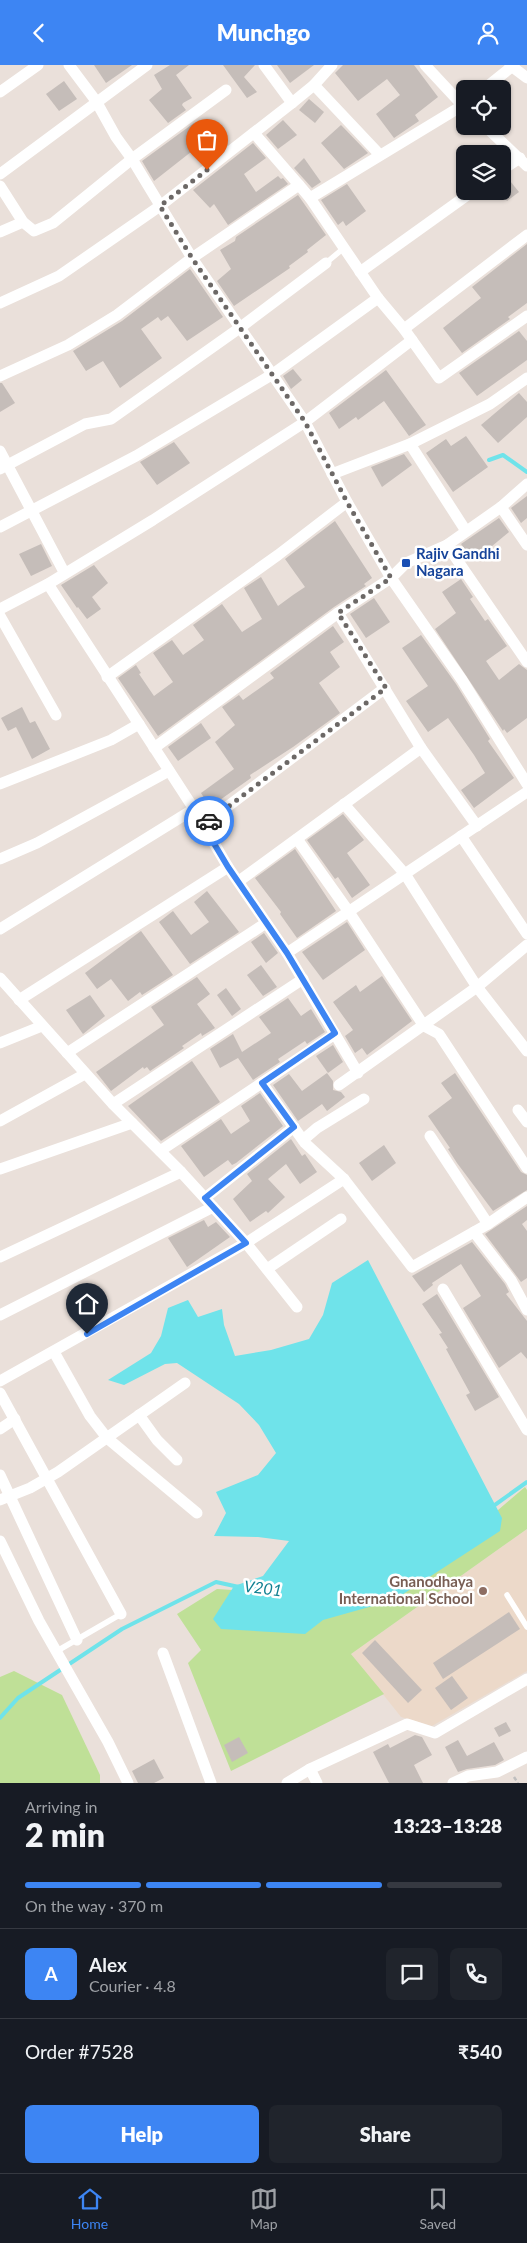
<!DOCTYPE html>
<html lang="en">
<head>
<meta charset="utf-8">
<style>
	:root { --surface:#171b24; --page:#20242c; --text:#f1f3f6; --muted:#9ea1a6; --line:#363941; --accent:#3d85f3 }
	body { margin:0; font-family:Lato,sans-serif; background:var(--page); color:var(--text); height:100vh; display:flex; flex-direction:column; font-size:19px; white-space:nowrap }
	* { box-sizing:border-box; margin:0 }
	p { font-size:16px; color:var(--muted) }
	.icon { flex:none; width:28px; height:28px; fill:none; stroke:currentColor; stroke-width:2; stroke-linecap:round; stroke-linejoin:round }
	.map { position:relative; height:1718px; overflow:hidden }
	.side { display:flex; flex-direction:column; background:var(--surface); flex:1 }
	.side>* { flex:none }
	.tools { position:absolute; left:456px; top:15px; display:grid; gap:10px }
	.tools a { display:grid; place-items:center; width:55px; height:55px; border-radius:8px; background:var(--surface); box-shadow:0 1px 4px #0004; font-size:25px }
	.pin { position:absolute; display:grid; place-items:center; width:42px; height:42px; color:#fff; margin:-51px -21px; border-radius:50% 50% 50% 0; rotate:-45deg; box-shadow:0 0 5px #0007 }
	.pin .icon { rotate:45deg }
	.courier { position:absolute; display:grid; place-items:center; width:50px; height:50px; margin:-25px; border:4px solid #3d85f3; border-radius:50%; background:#fff; color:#222; box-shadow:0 1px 6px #0007 }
	.head em { font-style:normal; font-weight:800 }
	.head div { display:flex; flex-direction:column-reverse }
	.head { display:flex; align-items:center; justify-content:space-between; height:85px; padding:0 25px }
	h1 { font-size:32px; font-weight:800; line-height:38px }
	.bar { display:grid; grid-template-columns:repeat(4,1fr); gap:8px 5px; align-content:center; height:60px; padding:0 25px }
	.bar i { height:6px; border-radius:4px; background:var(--line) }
	.bar .active { background:var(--accent) }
	.bar p { grid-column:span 4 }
	.line { display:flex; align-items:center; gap:12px; padding:0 25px; border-top:1px solid var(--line) }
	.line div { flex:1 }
	.round { display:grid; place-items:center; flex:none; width:52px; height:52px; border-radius:8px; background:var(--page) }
	.action { display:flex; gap:10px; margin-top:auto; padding:10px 25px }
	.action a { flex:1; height:58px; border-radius:8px; background:var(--accent); color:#fff; font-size:20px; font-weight:800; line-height:58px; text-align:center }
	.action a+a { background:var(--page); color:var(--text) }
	header { display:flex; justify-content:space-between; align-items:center; height:65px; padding:0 25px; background:var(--accent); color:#fff; font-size:22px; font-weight:800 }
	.menu { display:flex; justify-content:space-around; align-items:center; height:70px; border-top:1px solid var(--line); background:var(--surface); font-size:14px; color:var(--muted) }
	.menu a { display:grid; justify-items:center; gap:2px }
	.menu .active { color:var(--accent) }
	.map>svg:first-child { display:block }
	.education { fill:#ecd9c9 }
	.green { fill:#bfe097 }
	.water { fill:#6fe3ea }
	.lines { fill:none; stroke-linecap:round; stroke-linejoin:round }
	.stream { stroke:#6fe3ea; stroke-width:4 }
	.building { fill:#c5bdb9 }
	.path { stroke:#bebebe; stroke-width:2.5; stroke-dasharray:4 2.5; stroke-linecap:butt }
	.service { stroke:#fff; stroke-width:5.5 }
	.minor { stroke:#fff; stroke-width:11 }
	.done { stroke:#6c6866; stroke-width:5; stroke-dasharray:0 9 }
	.route { stroke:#3d85f3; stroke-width:6 }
	.transit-dot { fill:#1a4fb4; stroke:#fff; stroke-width:2 }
	.education-dot { fill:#8d6e63; stroke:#fff; stroke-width:2 }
	.labels { text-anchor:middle; stroke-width:5; stroke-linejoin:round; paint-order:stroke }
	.transit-label { font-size:15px; font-weight:bold; fill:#164399; stroke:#fff; text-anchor:start }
	.education-label { font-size:15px; font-weight:bold; fill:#785e54; stroke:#fff; text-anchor:end }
	.water-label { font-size:16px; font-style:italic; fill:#118192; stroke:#fff }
</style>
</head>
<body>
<header><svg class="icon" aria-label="back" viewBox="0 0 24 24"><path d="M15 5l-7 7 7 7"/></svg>Munchgo<svg class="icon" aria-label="person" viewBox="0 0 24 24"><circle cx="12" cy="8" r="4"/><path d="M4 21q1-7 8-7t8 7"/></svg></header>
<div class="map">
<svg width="527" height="1718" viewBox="0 0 527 1718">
	<rect width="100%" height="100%" fill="#eae0da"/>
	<polygon class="education" points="527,1464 527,1606 432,1661 401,1652 351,1589"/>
	<g class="green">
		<polygon points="525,1422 527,1425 527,1464 351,1589 384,1629 231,1706 188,1598 201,1585 177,1549 217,1524 368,1534 428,1505"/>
		<polygon points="14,1606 62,1630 100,1710 100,1718 0,1718 0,1612"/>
	</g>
	<polygon class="water" points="368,1195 502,1453 500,1466 394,1535 323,1555 305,1569 221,1564 213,1554 234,1521 263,1511 289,1476 258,1472 214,1471 226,1448 216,1427 258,1410 276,1388 259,1360 239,1339 177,1298 165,1299 124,1320 108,1315 151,1288 161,1271 168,1243 188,1235 198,1252 222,1244 224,1260 235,1291 271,1285 309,1274 323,1250 332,1218"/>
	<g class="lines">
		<g class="stream">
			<polyline points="489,395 503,390 527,407"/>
			<polyline points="492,1442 527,1417"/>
			<polyline points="0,1653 18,1633 122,1564 216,1517 239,1522"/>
		</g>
	</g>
	<g class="building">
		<polygon points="94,0 132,0 106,18"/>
		<polygon points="170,0 189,0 176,10 192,33 183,38 182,40 186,45 168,58 149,35 162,24 154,10"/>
		<polygon points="223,0 255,0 244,12 257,27 247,33"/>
		<polygon points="277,0 314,0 290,18"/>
		<polygon points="343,0 414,0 438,32 415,50 419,56 394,73 376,49 400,30 387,14 358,36 335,8"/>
		<polygon points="64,16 77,34 59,46 46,29"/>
		<polygon points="309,34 324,47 315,58 299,45"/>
		<polygon points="283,55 297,70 278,84 266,70"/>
		<polygon points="194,58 210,83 200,90 196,83 154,116 142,96"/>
		<polygon points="341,60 368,88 344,104 321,78"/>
		<polygon points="253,78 266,93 244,109 256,127 278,111 281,114 283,113 288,119 228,160 214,139 210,143 193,125"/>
		<polygon points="304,93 321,117 312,123 294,103"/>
		<polygon points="506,111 519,127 507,136 502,129 502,112"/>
		<polygon points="347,119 366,146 346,161 343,156 338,160 321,135"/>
		<polygon points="298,130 326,170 307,185 308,187 289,201 290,203 234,241 217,216 231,204 220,185 235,176 236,172"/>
		<polygon points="527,179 527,238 508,252 510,254 462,288 443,263 481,233 472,222"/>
		<polygon points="190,204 223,252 187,276 168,251 161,256 158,252 141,264 162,293 120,323 103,296 86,306 73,286 122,256"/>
		<polygon points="519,266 527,276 527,295 477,331 459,308"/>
		<polygon points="293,304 302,315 291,324 283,311"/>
		<polygon points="386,305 426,360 409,371 384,336 358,355 356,352 339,364 329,348"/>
		<polygon points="0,318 2,318 15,338 0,347"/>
		<polygon points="519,328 527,337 527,352 498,378 481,360"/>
		<polygon points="466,371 488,402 453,427 426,388 446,374 451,381"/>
		<polygon points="174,377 190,398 157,420 140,397"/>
		<polygon points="404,389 412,400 382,422 371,402"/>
		<polygon points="527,431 527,453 521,458 511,443"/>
		<polygon points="499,453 509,467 474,496 461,479"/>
		<polygon points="335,456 372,513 364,519 366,521 334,542 158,671 118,613 136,600 141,608 139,609 154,631 173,617 153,588 172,575 183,590 204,575 193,560 222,539 242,567 262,554 244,523 261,512 278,541 293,530 305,522 285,494"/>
		<polygon points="41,479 52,501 31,511 19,489"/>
		<polygon points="94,500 108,518 92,532 101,544 87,554 78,542 77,543 61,520"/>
		<polygon points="461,514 473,532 470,534 485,556 488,554 507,581 486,596 499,615 519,599 527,605 527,653 507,668 504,664 503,666 435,564 456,548 442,527"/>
		<polygon points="374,533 390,557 366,573 350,549"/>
		<polygon points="333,561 344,577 330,587 340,602 319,618 340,648 293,682 250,710 251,713 210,742 201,728 234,704 215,677 235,660 222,642 239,630 243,635 274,613 270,608"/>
		<polygon points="421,570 456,619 490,674 488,676 514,713 474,743 461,725 485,708 474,690 448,653 428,667 406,636 428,621 402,583"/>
		<polygon points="22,642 30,658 35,656 50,684 32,694 16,662 8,666 1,653"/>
		<polygon points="201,658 211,673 178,696 168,682"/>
		<polygon points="343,749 364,775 347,788 370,820 352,833 338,812 335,814 307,775"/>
		<polygon points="295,784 336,846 297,873 280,849 281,847 255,813"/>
		<polygon points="207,826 239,867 190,899 159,857 173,846 191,870 209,857 194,837"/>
		<polygon points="347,857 365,885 323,915 302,887"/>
		<polygon points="141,866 173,910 142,930 140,927 128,936 111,914 97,924 85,908"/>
		<polygon points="264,868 278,888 266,898 251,877"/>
		<polygon points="261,900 277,922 263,931 247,910"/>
		<polygon points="382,911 412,956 367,990 362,983 355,988 345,971 353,965 333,937 356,920 360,927"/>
		<polygon points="197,912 210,929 197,939 215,963 202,971 201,968 182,981 184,983 150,1006 147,1002 144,1004 143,1002 111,1026 96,1007 164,960 151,942"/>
		<polygon points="226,923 241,944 232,951 217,930"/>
		<polygon points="90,930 105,951 83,969 66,945"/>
		<polygon points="288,933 301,951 311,944 325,967 307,979 305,976 278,994 280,997 253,1015 238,993 220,1003 210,984 233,969 242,987 271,968 259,952"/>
		<polygon points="333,980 343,997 328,1008 316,991"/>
		<polygon points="192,996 220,1037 161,1076 128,1041"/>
		<polygon points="327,1008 333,1016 333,1025 341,1027 345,1032 327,1046 322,1039 298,1056 273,1020 289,1009 302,1026"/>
		<polygon points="455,1008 521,1107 527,1110 527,1125 493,1146 457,1098 448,1084 450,1083 428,1051 452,1033 441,1018"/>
		<polygon points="260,1028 283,1061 236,1098 232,1100 228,1095 204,1112 181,1081 221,1054 231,1069 250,1056 241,1041"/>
		<polygon points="291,1074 302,1091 305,1089 317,1107 300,1119 286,1099 268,1114 285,1132 268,1148 266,1146 250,1157 233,1134 252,1116 247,1109"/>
		<polygon points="384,1080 396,1098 372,1116 359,1098"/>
		<polygon points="527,1141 527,1155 522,1159 527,1166 527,1213 521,1217 485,1169"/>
		<polygon points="204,1155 208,1162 216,1157 230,1172 187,1202 168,1173"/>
		<polygon points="472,1177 505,1219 509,1227 506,1229 527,1256 527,1294 521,1287 499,1303 463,1243 481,1231 461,1199 432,1218 433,1220 424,1227 412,1211"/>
		<polygon points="437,1229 499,1332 475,1346 466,1330 470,1328 446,1284 448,1283 439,1269 442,1268 422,1239"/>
		<polygon points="509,1547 520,1564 443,1614 433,1598"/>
		<polygon points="375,1575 422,1625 408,1638 362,1588"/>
		<polygon points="452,1611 468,1633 451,1645 435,1623"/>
		<polygon points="506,1657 511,1666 499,1672 494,1663"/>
		<polygon points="415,1670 422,1672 432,1690 414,1700 423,1718 389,1718 373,1687 388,1679 390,1683"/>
		<polygon points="239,1672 248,1688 232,1697 224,1680"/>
		<polygon points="458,1675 467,1691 494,1677 504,1695 495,1700 467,1704 458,1707 445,1682"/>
		<polygon points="154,1694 164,1713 154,1718 138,1718 132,1706"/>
	</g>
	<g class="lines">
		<polyline class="path" points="514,1712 518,1718"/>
		<g class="service">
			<polyline points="326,198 345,182"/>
			<polyline points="507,1530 527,1562"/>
			<polyline points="57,1586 121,1549"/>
		</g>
		<g class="minor">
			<polyline points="69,0 96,36 116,72 132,94 192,193 305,357 347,437 391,513 462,615 527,719"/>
			<polyline points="264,0 292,38"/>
			<polyline points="425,0 465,43"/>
			<polyline points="510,0 527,13"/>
			<polyline points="314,20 380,90"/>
			<polyline points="484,24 514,0"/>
			<polyline points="0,27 38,0"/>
			<polyline points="485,61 527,101"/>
			<polyline points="254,68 299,120"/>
			<polyline points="502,105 520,93"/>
			<polyline points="0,109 147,0"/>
			<polyline points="0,121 23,157 34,166 53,158 132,94 226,25"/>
			<polyline points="310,133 378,233 404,264 439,313 527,251"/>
			<polyline points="0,167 23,157"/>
			<polyline points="360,207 473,126"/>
			<polyline points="0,238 59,211 160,141 292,38 314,20 332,0"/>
			<polyline points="404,264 527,170"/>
			<polyline points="0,311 68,280 117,250 192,193 299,120 310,133 465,39"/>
			<polyline points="410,379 490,339 527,313"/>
			<polyline points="0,386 64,507"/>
			<polyline points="0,404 85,359 111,354 241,262 326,198"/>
			<polyline points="332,409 410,379 466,466"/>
			<polyline points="501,442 527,480"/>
			<polyline points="0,462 136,391 273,309 378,233"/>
			<polyline points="447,480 527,597"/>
			<polyline points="48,519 194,744 228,802 287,888 358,1008"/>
			<polyline points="0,544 48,519 153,455 305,357 412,275"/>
			<polyline points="338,548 421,683 477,761"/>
			<polyline points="0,551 56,650"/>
			<polyline points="107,612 278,490 347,437"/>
			<polyline points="154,683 338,548 391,513 406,498 447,480 501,442 527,419"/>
			<polyline points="0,719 111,675 139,659"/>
			<polyline points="344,739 405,809 477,922 527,986"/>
			<polyline points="203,760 385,623"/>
			<polyline points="461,771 527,869"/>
			<polyline points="297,774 349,847 424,961 439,969 527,1103"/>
			<polyline points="0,794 37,778 169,706"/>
			<polyline points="239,816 421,683"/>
			<polyline points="0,864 194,744"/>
			<polyline points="287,888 527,727"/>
			<polyline points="0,913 113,1039 181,1107 246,1178 297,1242"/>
			<polyline points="19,935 228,802"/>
			<polyline points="0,978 42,961"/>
			<polyline points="67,988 266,858"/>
			<polyline points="262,1018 305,1078 344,1114 412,1202 488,1159 430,1071"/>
			<polyline points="339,1020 477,922 527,880"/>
			<polyline points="113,1039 303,914"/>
			<polyline points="518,1045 527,1057"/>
			<polyline points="0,1056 85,1009"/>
			<polyline points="303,1075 317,1063 364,1034"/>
			<polyline points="160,1086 335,969"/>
			<polyline points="0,1104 132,1058"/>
			<polyline points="205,1133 294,1062"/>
			<polyline points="488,1159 527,1132"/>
			<polyline points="474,1167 511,1215 527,1245"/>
			<polyline points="0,1192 181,1107"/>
			<polyline points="267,1204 341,1154"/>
			<polyline points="443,1224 527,1365"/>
			<polyline points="0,1250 213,1142"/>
			<polyline points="54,1287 90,1351 107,1373 197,1448"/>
			<polyline points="0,1316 246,1178 344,1114"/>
			<polyline points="0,1328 121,1549"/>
			<polyline points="139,1350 157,1375 177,1395"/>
			<polyline points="0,1364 15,1354"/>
			<polyline points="0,1410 77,1575"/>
			<polyline points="0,1435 30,1423 58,1407 185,1318"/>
			<polyline points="0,1476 39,1556 108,1677 128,1718"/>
			<polyline points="163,1588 211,1718"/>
			<polyline points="310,1704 317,1718"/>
			<polyline points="287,1718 310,1704 407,1659 435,1668 527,1614"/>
			<polyline points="453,1718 468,1711 497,1707 527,1692"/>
		</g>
	</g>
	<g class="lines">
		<polyline class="done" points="207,105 160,141 192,193 305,357 347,437 391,513 338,548 386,623 209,756"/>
		<polyline class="route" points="87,1269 246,1178 205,1133 294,1062 262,1018 335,968 287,888 228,802 203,760 209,756"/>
	</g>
	<rect class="transit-dot" x="401" y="493" width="10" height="10" rx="2.5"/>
	<circle class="education-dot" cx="483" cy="1526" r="5"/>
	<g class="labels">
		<g class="transit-label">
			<text x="416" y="494">Rajiv Gandhi<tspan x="416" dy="17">Nagara</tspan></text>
		</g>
		<g class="education-label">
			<text x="473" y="1522">Gnanodhaya<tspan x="473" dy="17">International School</tspan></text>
		</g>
		<g class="water-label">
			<text transform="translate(263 1523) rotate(7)" y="6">V201</text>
		</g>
	</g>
</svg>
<div class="tools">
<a><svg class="icon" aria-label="locate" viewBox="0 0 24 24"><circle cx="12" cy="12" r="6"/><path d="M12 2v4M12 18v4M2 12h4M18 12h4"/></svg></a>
<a><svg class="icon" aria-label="layers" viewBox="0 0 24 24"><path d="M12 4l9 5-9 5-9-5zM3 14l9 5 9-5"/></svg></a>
</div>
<div class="pin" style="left:207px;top:105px;background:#ea580c"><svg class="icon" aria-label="bag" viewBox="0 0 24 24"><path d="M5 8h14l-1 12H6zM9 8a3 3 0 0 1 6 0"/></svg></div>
<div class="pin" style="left:87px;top:1269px;background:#1f2937"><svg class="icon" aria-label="home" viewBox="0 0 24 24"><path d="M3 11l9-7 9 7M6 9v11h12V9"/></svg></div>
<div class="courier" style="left:209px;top:756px"><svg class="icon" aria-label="car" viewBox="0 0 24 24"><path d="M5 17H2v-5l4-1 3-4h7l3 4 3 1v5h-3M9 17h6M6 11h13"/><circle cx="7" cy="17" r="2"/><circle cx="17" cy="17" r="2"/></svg></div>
</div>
<section class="side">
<div class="head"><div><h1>2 min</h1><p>Arriving in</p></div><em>13:23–13:28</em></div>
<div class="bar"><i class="active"></i><i class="active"></i><i class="active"></i><i></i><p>On the way · 370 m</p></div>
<div class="line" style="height:90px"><b class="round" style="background:var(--accent);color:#fff">A</b><div><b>Alex</b><p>Courier · 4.8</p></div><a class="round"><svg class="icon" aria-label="chat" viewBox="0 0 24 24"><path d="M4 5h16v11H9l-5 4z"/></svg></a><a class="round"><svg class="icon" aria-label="phone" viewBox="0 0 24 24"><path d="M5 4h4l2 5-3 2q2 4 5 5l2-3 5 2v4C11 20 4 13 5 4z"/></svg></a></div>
<div class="line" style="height:65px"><div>Order #7528</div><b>₹540</b></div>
<div class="action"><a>Help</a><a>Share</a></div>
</section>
<nav class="menu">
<a class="active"><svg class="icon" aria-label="home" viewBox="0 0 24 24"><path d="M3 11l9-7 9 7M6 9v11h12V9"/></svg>Home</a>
<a><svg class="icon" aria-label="map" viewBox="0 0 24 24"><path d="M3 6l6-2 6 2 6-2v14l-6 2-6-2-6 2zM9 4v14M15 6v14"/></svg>Map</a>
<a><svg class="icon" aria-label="saved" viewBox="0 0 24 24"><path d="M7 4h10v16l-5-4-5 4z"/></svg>Saved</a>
</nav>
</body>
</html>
